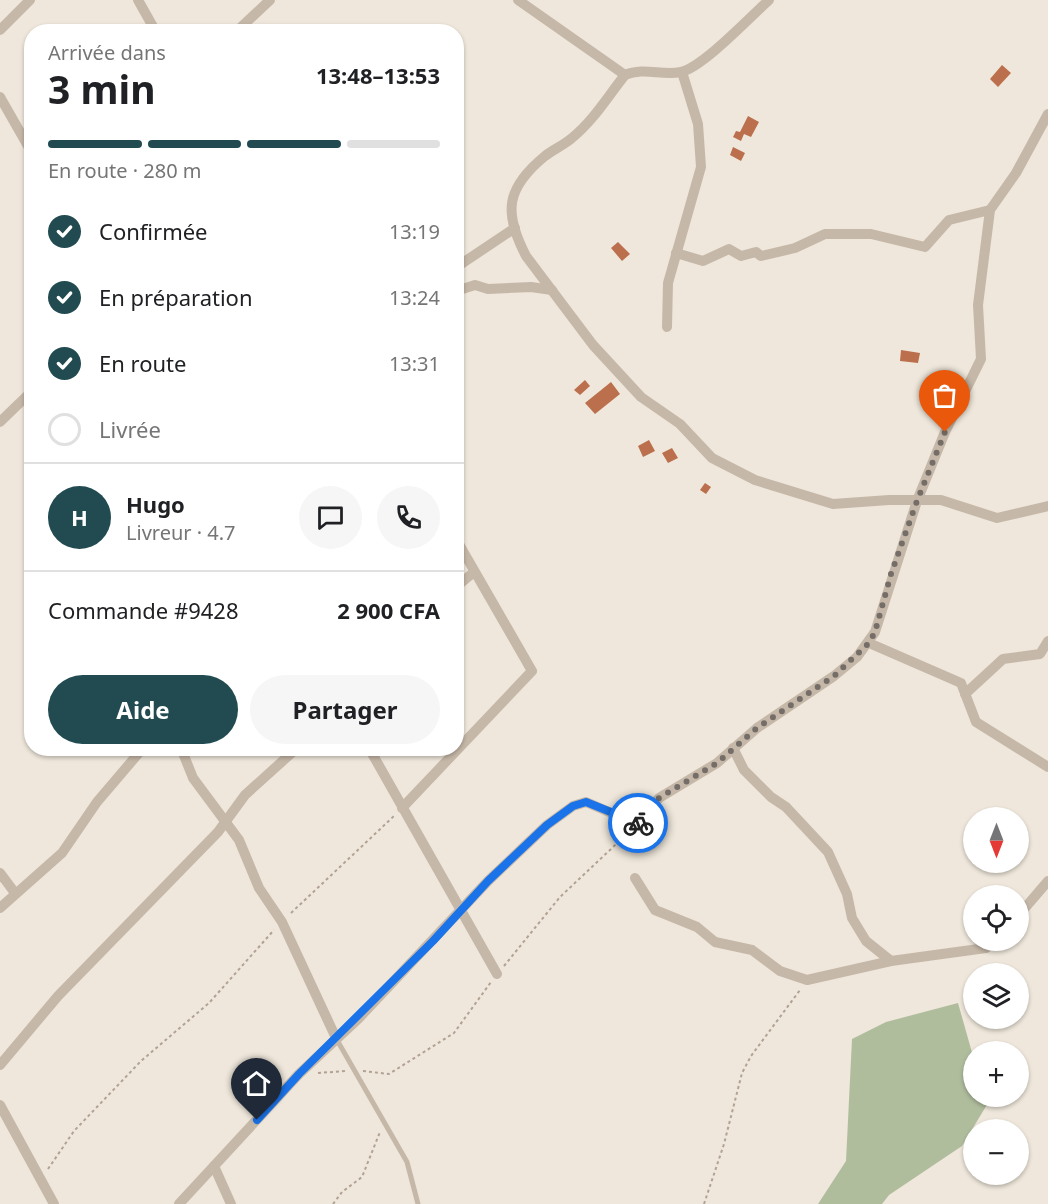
<!DOCTYPE html>
<html lang="fr">
<head>
<meta charset="utf-8">
<style>
	:root { --surface:#fff; --page:#f6f6f6; --text:#202124; --muted:#757577; --line:#e0e0e0; --accent:#214b51 }
	body { margin:0; font-family:"Noto Sans",sans-serif; background:var(--page); color:var(--text); height:100vh; display:flex; flex-direction:column; font-size:22px; white-space:nowrap }
	* { box-sizing:border-box; margin:0 }
	p { font-size:20px; color:var(--muted) }
	.icon { flex:none; width:33px; height:33px; fill:none; stroke:currentColor; stroke-width:2; stroke-linecap:round; stroke-linejoin:round }
	.map { position:relative; flex:1; overflow:hidden }
	.panel { position:absolute; left:24px; top:24px; width:440px; height:732px; display:flex; flex-direction:column; background:var(--surface); border-radius:24px; box-shadow:0 2px 4px #0004 }
	.panel>* { flex:none }
	.needle { width:39px; rotate:180deg }
	.controls { position:absolute; left:963px; top:807px; display:grid; gap:12px }
	.controls a { display:grid; place-items:center; width:66px; height:66px; border-radius:50%; background:var(--surface); box-shadow:0 2px 4px #0004; font-size:30px }
	.pin { position:absolute; display:grid; place-items:center; width:51px; height:51px; color:#fff; margin:-62px -26px; border-radius:50% 50% 50% 0; rotate:-45deg; box-shadow:0 0 6px #0007 }
	.pin .icon { rotate:45deg }
	.courier { position:absolute; display:grid; place-items:center; width:60px; height:60px; margin:-30px; border:4px solid #1a73e8; border-radius:50%; background:#fff; color:#222; box-shadow:0 2px 8px #0007 }
	.summary em { font-style:normal; font-weight:700 }
	.summary div { display:flex; flex-direction:column-reverse }
	.summary { display:flex; align-items:center; justify-content:space-between; height:102px; padding:0 24px }
	h1 { font-size:39px; font-weight:700; line-height:45px }
	.bar { display:grid; grid-template-columns:repeat(4,1fr); gap:9px 6px; align-content:center; height:72px; padding:0 24px }
	.bar i { height:8px; border-radius:4px; background:var(--line) }
	.bar .on { background:var(--accent) }
	.bar p { grid-column:span 4 }
	.line { display:flex; align-items:center; gap:15px; padding:0 24px; border-top:2px solid var(--line) }
	.line div { flex:1 }
	.round { display:grid; place-items:center; flex:none; width:63px; height:63px; border-radius:32px; background:var(--page) }
	ol { padding:0 24px; list-style:none }
	li { display:flex; align-items:center; gap:18px; height:66px }
	li p { margin-inline-start:auto }
	li .icon { padding:6px; border-radius:50%; background:var(--accent); color:#fff; stroke-width:4 }
	li:last-child { color:var(--muted) }
	li i { width:33px; height:33px; border:3px solid var(--line); border-radius:50% }
	.primary-button { display:flex; gap:12px; margin-top:auto; padding:12px 24px }
	.primary-button a { flex:1; height:69px; border-radius:36px; background:var(--accent); color:#fff; font-size:24px; font-weight:700; line-height:69px; text-align:center }
	.primary-button a+a { background:var(--page); color:var(--text) }
	.map>svg:first-child { display:block }
	.green { fill:#b0bd9d }
	.building { fill:#bb6f4d }
	.lines { fill:none; stroke-linecap:round; stroke-linejoin:round }
	.path { stroke:#b2a293; stroke-width:2; stroke-dasharray:3 3; stroke-linecap:butt }
	.service { stroke:#c6b8a8; stroke-width:5 }
	.minor { stroke:#c6b8a8; stroke-width:10 }
	.done { stroke:#756d67; stroke-width:6; stroke-dasharray:0 10.8 }
	.route { stroke:#1a73e8; stroke-width:8 }
</style>
</head>
<body>
<div class="map">
<svg width="1048" height="1204" viewBox="0 0 1048 1204">
	<rect width="100%" height="100%" fill="#efe7db"/>
	<polygon class="green" points="958,1003 973,1056 974,1096 986,1097 988,1103 962,1146 889,1195 882,1204 818,1204 846,1161 852,1039 886,1022"/>
	<g class="building">
		<polygon points="1002,65 1011,73 998,87 990,79"/>
		<polygon points="748,116 759,122 751,137 744,134 741,141 733,137 736,131 740,132"/>
		<polygon points="733,147 745,153 741,161 730,155"/>
		<polygon points="618,242 630,254 622,261 611,248"/>
		<polygon points="901,350 920,353 918,363 900,361"/>
		<polygon points="949,377 958,379 955,393 945,391"/>
		<polygon points="585,380 590,386 580,395 574,390"/>
		<polygon points="611,382 620,394 595,414 585,403"/>
		<polygon points="649,440 655,451 643,457 638,446"/>
		<polygon points="672,448 678,458 668,463 662,453"/>
		<polygon points="705,483 711,487 706,494 700,490"/>
	</g>
	<g class="lines">
		<g class="path">
			<polyline points="291,913 394,816"/>
			<polyline points="504,966 560,897 629,832"/>
			<polyline points="363,1071 389,1074 454,1033 491,982"/>
			<polyline points="318,1073 346,1071"/>
			<polyline points="48,1169 74,1131 141,1061 209,1003 274,930"/>
			<polyline points="333,1204 342,1192 362,1177 380,1132"/>
			<polyline points="704,1204 724,1144 742,1073 751,1056 800,990"/>
		</g>
		<polyline class="service" points="337,1040 407,1162 418,1204"/>
		<g class="minor">
			<polyline points="138,0 156,32"/>
			<polyline points="518,0 625,75"/>
			<path d="M769,0C750,17 703,67 681,72C662,76 644,67 625,75C608,96 594,120 572,138C564,145 554,149 545,156C506,188 503,212 526,256L593,345L641,397L680,424L712,458L755,480L833,504L889,500H941L997,518L1048,506"/>
			<polyline points="0,30 30,0"/>
			<polyline points="236,32 270,0"/>
			<polyline points="0,97 32,153"/>
			<polyline points="676,253 703,261 729,249 741,256 756,252 761,256 795,248 825,234 871,234 925,247 949,220 990,210"/>
			<polyline points="456,273 458,266 515,228"/>
			<polyline points="456,291 475,285 488,289 531,287 552,290"/>
			<polyline points="667,327 668,283 701,167 698,124 682,72"/>
			<polyline points="0,422 32,391"/>
			<polyline points="456,587 474,572"/>
			<polyline points="869,643 961,683 976,722 1048,767"/>
			<polyline points="965,694 1003,659 1040,654 1048,641"/>
			<polyline points="181,748 193,778 239,840 259,888 282,922 336,1038"/>
			<polyline points="369,748 497,974"/>
			<polyline points="733,748 744,770 771,797 786,807 828,852 847,894 852,918 866,941 891,961"/>
			<polyline points="402,808 532,671 456,539"/>
			<polyline points="0,873 15,893"/>
			<polyline points="635,878 655,910 697,927 715,942 752,950 780,971 807,980 891,961 986,948 996,940"/>
			<polyline points="0,908 62,853 97,802 143,748"/>
			<polyline points="1018,916 1048,881"/>
			<polyline points="0,1065 58,996 218,832 245,795 297,748"/>
			<polyline points="0,1105 54,1204"/>
			<polyline points="214,1166 231,1204"/>
			<polyline points="179,1204 299,1074 359,1018 488,881 547,825 573,806 586,802 637,824 659,798 717,763 757,728 834,676 857,657 875,632 917,501 945,432 981,359 978,305 990,210 1016,173 1048,114"/>
		</g>
	</g>
	<g class="lines">
		<polyline class="done" points="638,823 659,798 717,763 757,728 834,676 869,643 875,632 891,574 917,501 945,432"/>
		<polyline class="route" points="257,1120 299,1074 433,941 488,881 547,825 573,806 586,802 638,823"/>
	</g>
</svg>
<div class="controls">
<a><svg class="needle" viewBox="-14 -14 28 28"><path d="M0-13l5 13h-10z" fill="#e53935"/><path d="M0 13l5-13h-10z" fill="#757577"/></svg></a>
<a><svg class="icon" aria-label="locate" viewBox="0 0 24 24"><circle cx="12" cy="12" r="6"/><path d="M12 2v4M12 18v4M2 12h4M18 12h4"/></svg></a>
<a><svg class="icon" aria-label="layers" viewBox="0 0 24 24"><path d="M12 4l9 5-9 5-9-5zM3 14l9 5 9-5"/></svg></a>
<a>+</a>
<a>−</a>
</div>
<div class="pin" style="left:945px;top:432px;background:#ea580c"><svg class="icon" aria-label="bag" viewBox="0 0 24 24"><path d="M5 8h14l-1 12H6zM9 8a3 3 0 0 1 6 0"/></svg></div>
<div class="pin" style="left:257px;top:1120px;background:#1f2937"><svg class="icon" aria-label="home" viewBox="0 0 24 24"><path d="M3 11l9-7 9 7M6 9v11h12V9"/></svg></div>
<div class="courier" style="left:638px;top:823px"><svg class="icon" aria-label="bike" viewBox="0 0 24 24"><circle cx="6" cy="16" r="4"/><circle cx="18" cy="16" r="4"/><path d="M6 16l4-8h5l3 8M10 8l3 8H6M13 5h3"/></svg></div>
<section class="panel">
<div class="summary"><div><h1>3 min</h1><p>Arrivée dans</p></div><em>13:48–13:53</em></div>
<div class="bar"><i class="on"></i><i class="on"></i><i class="on"></i><i></i><p>En route · 280 m</p></div>
<ol>
<li><svg class="icon" aria-label="check" viewBox="0 0 24 24"><path d="M5 12l5 5 9-10"/></svg>Confirmée<p>13:19</p></li>
<li><svg class="icon" aria-label="check" viewBox="0 0 24 24"><path d="M5 12l5 5 9-10"/></svg>En préparation<p>13:24</p></li>
<li><svg class="icon" aria-label="check" viewBox="0 0 24 24"><path d="M5 12l5 5 9-10"/></svg>En route<p>13:31</p></li>
<li><i></i>Livrée</li>
</ol>
<div class="line" style="height:108px"><b class="round" style="background:var(--accent);color:#fff">H</b><div><b>Hugo</b><p>Livreur · 4.7</p></div><a class="round"><svg class="icon" aria-label="chat" viewBox="0 0 24 24"><path d="M4 5h16v11H9l-5 4z"/></svg></a><a class="round"><svg class="icon" aria-label="phone" viewBox="0 0 24 24"><path d="M5 4h4l2 5-3 2q2 4 5 5l2-3 5 2v4C11 20 4 13 5 4z"/></svg></a></div>
<div class="line" style="height:78px"><div>Commande #9428</div><b>2 900 CFA</b></div>
<div class="primary-button"><a>Aide</a><a>Partager</a></div>
</section>
</div>
</body>
</html>
